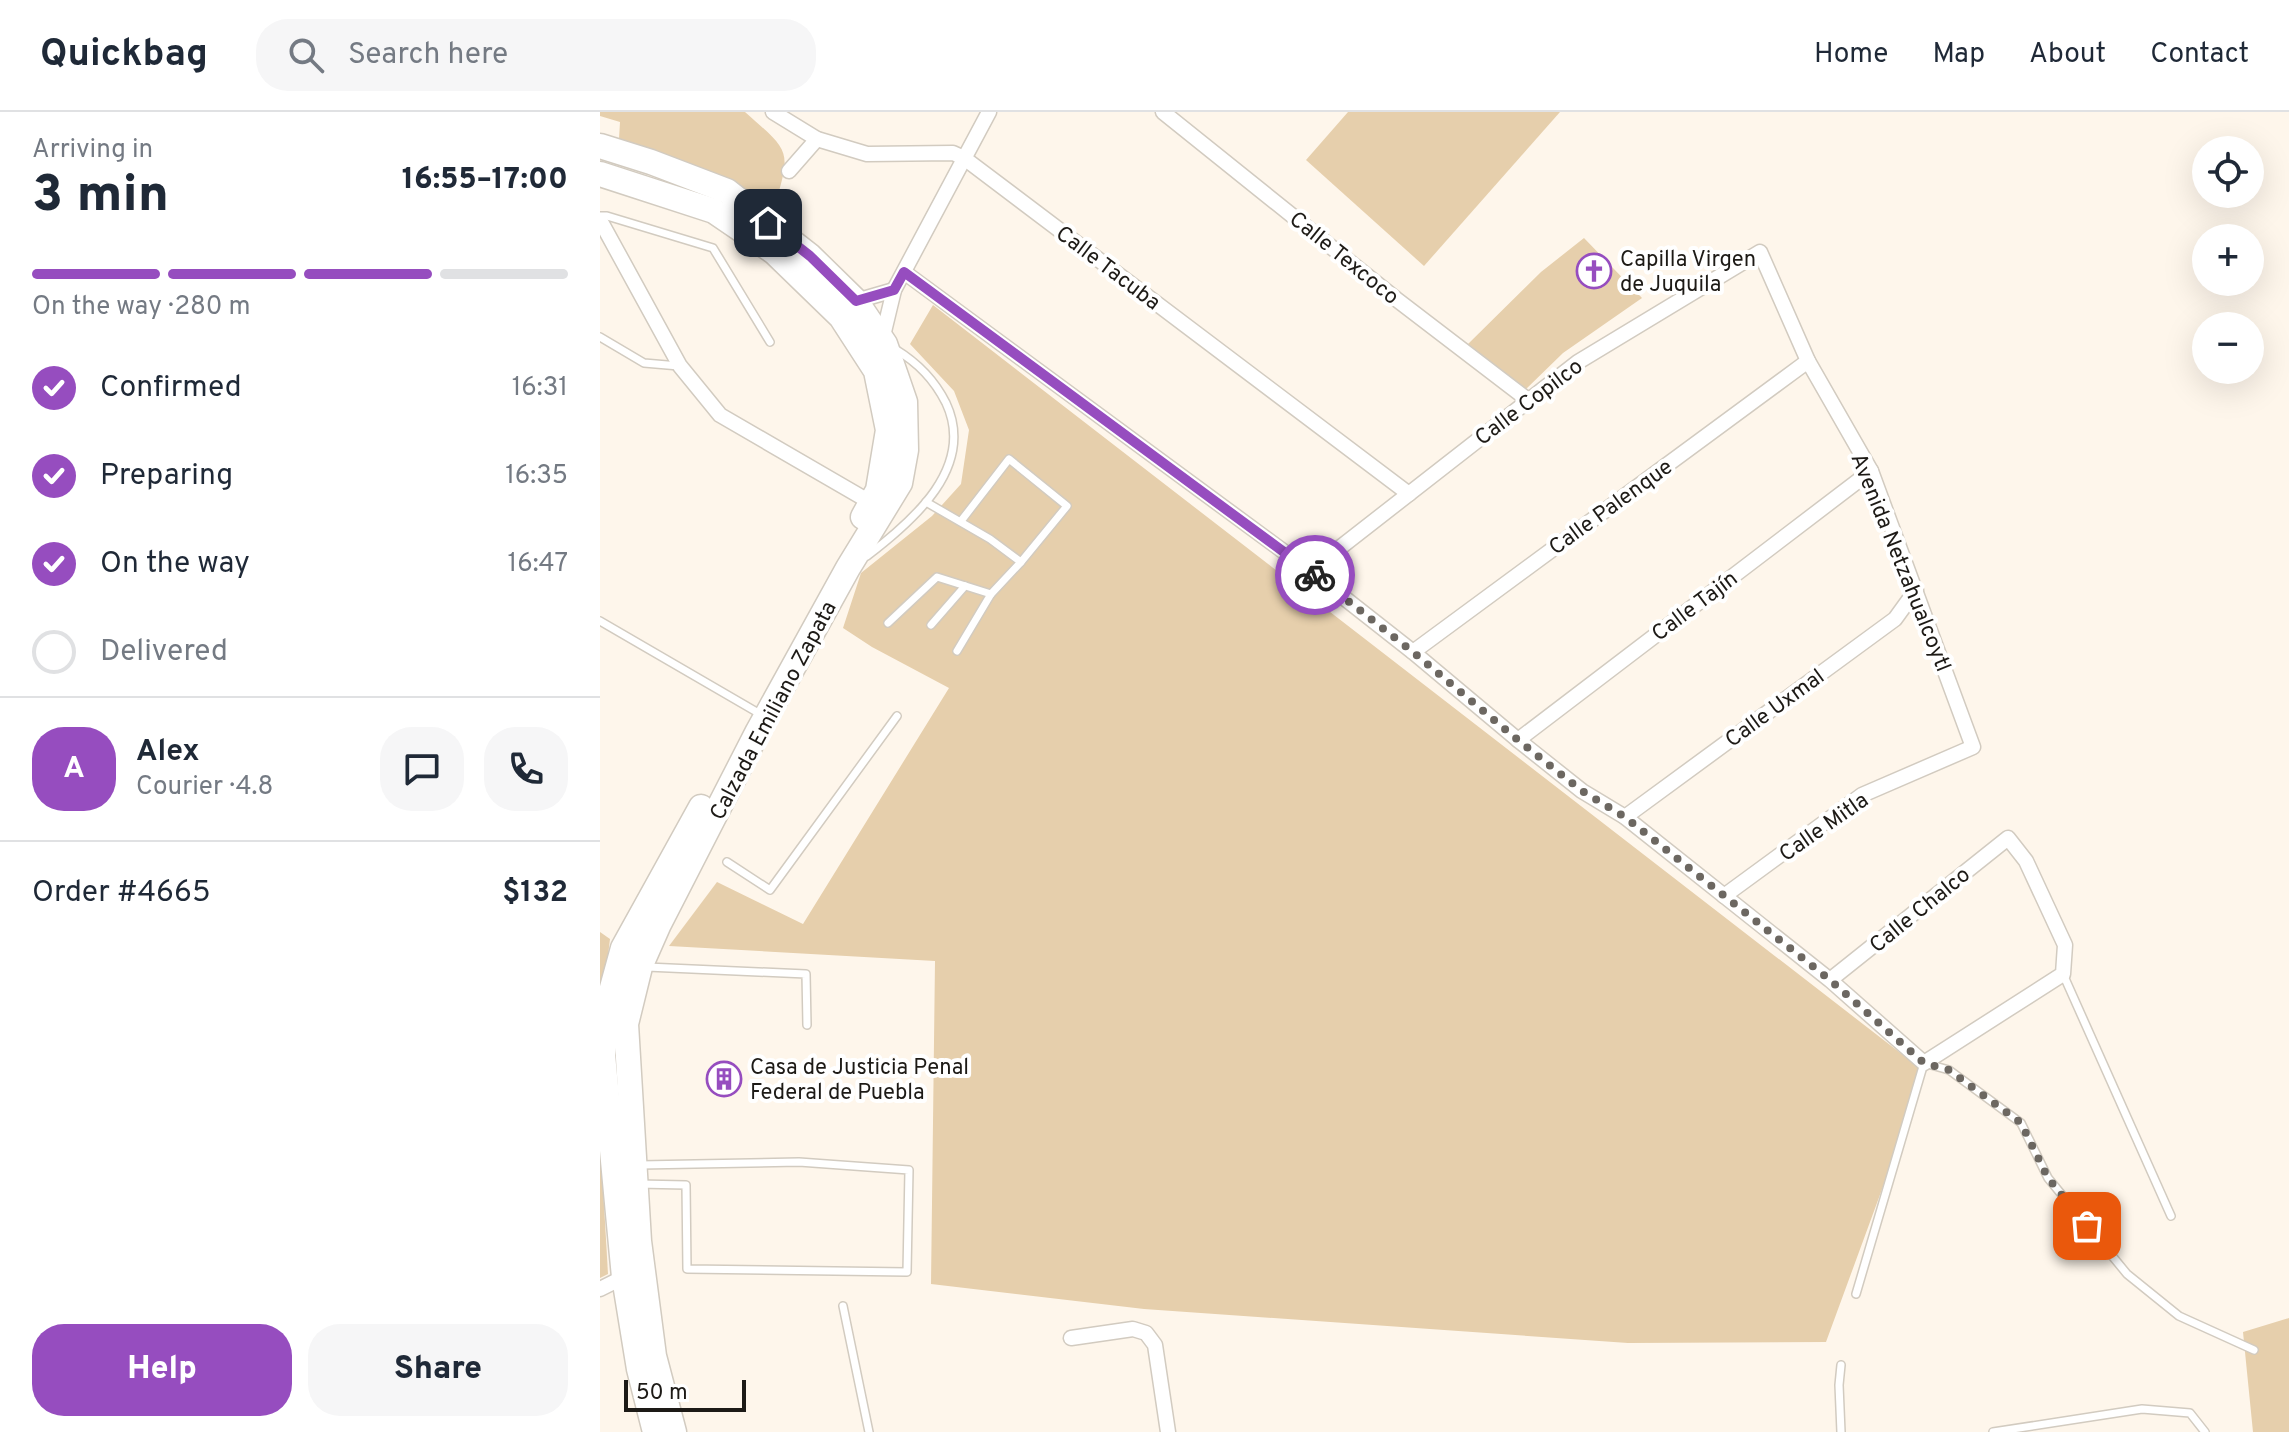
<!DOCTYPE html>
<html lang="en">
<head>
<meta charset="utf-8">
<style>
	:root { --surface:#fff; --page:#f6f6f7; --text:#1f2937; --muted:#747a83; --line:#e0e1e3; --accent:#964dbf }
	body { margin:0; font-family:Overpass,sans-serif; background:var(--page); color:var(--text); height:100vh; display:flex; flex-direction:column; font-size:30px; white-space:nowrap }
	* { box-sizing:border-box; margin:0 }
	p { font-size:26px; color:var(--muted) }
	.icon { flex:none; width:44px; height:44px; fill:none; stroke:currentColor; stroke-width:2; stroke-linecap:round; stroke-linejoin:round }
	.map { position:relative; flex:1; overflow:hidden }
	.details { display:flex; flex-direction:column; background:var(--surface); width:600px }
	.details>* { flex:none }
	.buttons { position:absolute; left:1592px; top:24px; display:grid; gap:16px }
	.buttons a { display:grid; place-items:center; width:72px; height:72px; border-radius:50%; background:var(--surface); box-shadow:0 8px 32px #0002; font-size:40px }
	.scale { position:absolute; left:24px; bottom:20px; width:122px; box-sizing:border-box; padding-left:8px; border:4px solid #1d1a16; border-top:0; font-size:22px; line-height:28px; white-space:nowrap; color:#1d1a16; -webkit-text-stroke:6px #fff; paint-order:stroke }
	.pin { position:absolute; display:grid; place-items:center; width:68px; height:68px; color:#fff; margin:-34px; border-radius:16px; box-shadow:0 4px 12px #0006 }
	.courier { position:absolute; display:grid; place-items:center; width:80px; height:80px; margin:-40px; border:6px solid #964dbf; border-radius:50%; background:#fff; color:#222; box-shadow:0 2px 10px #0007 }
	.overview em { font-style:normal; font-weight:800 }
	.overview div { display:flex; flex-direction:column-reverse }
	.overview { display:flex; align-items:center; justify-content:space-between; height:136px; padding:0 32px }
	h1 { font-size:52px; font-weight:800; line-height:60px }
	.bar { display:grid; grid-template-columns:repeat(4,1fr); gap:12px 8px; align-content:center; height:96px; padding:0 32px }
	.bar i { height:10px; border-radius:6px; background:var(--line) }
	.bar .on { background:var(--accent) }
	.bar p { grid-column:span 4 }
	.line { display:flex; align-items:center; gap:20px; padding:0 32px; border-top:2px solid var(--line) }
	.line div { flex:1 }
	.round { display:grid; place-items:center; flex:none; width:84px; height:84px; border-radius:32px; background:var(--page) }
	ol { padding:0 32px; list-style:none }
	li { display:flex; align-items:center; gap:24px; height:88px }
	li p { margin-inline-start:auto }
	li .icon { padding:8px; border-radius:50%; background:var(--accent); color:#fff; stroke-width:4 }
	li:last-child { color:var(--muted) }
	li i { width:44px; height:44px; border:4px solid var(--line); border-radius:50% }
	.cta { display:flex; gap:16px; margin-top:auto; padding:16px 32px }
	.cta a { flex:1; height:92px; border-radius:32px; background:var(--accent); color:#fff; font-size:32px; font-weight:800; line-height:92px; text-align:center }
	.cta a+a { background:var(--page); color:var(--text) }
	header { display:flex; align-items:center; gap:48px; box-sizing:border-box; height:112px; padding:0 40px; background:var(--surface); border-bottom:2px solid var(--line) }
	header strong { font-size:38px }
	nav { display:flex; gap:44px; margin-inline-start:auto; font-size:28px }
	.search { width:560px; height:72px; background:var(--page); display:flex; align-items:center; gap:20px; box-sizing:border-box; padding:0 28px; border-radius:32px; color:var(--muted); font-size:30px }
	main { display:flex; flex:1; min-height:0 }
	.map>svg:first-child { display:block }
	.green { fill:#e6cfac; fill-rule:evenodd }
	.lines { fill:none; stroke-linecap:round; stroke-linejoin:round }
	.lane-casing { stroke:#d2cbc0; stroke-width:10 }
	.street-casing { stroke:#d2cbc0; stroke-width:17 }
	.primary-casing { stroke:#d2cbc0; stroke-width:27 }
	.lane { stroke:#fff; stroke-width:7 }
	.street { stroke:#fff; stroke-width:14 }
	.primary { stroke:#fff; stroke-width:24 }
	.done { stroke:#6c6761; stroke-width:8; stroke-dasharray:0 14.4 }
	.route { stroke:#964dbf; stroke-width:10 }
	.labels { text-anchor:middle; stroke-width:8; stroke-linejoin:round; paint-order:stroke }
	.street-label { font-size:22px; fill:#1d1a16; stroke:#fff }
	.poi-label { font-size:22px; fill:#1d1a16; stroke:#fff; text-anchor:start }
</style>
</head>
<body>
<header>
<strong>Quickbag</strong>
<div class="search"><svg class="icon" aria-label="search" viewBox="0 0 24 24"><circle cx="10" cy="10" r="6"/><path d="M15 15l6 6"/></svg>Search here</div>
<nav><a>Home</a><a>Map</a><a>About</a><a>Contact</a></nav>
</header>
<main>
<section class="details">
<div class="overview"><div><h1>3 min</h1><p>Arriving in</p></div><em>16:55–17:00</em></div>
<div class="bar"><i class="on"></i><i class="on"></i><i class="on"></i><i></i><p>On the way · 280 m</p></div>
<ol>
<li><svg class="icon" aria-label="check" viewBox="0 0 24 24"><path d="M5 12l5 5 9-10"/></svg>Confirmed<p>16:31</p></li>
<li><svg class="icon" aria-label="check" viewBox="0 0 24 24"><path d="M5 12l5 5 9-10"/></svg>Preparing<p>16:35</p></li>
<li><svg class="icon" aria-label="check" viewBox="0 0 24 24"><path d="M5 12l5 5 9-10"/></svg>On the way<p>16:47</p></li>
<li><i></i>Delivered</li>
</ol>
<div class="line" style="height:144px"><b class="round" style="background:var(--accent);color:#fff">A</b><div><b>Alex</b><p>Courier · 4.8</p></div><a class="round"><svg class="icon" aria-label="chat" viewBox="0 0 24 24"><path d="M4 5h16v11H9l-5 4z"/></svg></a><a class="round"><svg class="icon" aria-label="phone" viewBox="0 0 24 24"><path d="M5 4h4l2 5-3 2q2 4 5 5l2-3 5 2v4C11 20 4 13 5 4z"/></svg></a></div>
<div class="line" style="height:104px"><div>Order #4665</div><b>$132</b></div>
<div class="cta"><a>Help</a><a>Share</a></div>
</section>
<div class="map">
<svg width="1689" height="1320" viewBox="0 0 1689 1320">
	<rect width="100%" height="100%" fill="#fef6eb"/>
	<g class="green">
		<path d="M0,0H145C190,40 192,37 174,96L150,82L29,33L19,27L20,10L0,4Z"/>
		<polygon points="748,0 960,0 824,154 706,48"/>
		<path d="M984,126L1042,186L963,241L924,279L866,234L941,160ZM992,146L1006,162L996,171L982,155Z"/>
		<polygon points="333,193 1325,960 1226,1230 1028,1231 544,1197 331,1172 335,849 69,834 117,770 203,812 349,576 272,535 243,516 261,461 332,404 361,372 369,318 354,279 310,232"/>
		<polygon points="0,820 10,827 0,906"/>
		<polygon points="0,1023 8,1162 0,1166"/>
		<polygon points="1689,1206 1689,1320 1653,1320 1643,1220"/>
	</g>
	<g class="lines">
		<g class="lane-casing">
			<g id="lane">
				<polyline points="0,104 7,104 113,136 170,230"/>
				<polyline points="0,225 44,251 79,254"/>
				<polyline points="326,390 390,427 421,450 391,482 357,539"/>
				<polyline points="361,409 409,347 467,394 421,450"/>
				<path d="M267,444C313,409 376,355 346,291C334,267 318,251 295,237"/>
				<polyline points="0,509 155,599"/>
				<polyline points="288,511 337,465 391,482"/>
				<polyline points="331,513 365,474"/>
				<polyline points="127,750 170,778 297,604"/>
				<polyline points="47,855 206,862 207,913"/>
				<polyline points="1463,862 1571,1104"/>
				<polyline points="38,1072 86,1073 87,1157 307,1160 309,1058 199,1050 40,1053"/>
				<polyline points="1256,1182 1324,951 1349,958 1421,1011 1448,1066 1527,1162 1579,1204 1654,1238"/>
				<polyline points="243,1194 269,1320"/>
				<polyline points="1241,1253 1239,1273 1241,1320"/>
				<polyline points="1393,1320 1542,1297 1590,1301 1605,1320"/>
			</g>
		</g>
		<g class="street-casing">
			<g id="street">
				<polyline points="173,0 217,27 267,42 353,41 364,46 809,382"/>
				<polyline points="563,0 796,187 928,288"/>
				<polyline points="189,59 217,27"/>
				<polyline points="0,108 80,254 120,303 277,394"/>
				<polyline points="304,160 710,459 813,540 918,628 982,679 1025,705 1230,868 1324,951 1463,862 1465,833 1426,749 1408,726 1230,868"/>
				<polyline points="256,189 294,178"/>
				<polyline points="282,228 294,178 389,0"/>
				<polyline points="710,459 978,250 1160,140 1208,249 1271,359 1373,635 1262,683 1124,784"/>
				<polyline points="813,540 1208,249"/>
				<polyline points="918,628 1271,359"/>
				<polyline points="1025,705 1295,507 1316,478"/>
				<polyline points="0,1177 24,1165"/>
				<polyline points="471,1226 533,1217 546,1221 555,1233 568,1320"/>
			</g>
		</g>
		<g class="primary-casing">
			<g id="primary">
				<polyline points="0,34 51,50 127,79 210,144 256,189 285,232 305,290 306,338 300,371 248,456 158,619 59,812 40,855 26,912 39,1129 54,1244 74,1320"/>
				<polyline points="0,62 114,99 174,140 241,205 276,259 288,318 278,378 263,405"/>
				<polyline points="55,1320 39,1257 24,1165 3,943 10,883 23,836 101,695"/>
			</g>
		</g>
		<use href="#lane" class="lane"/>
		<use href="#street" class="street"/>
		<use href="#primary" class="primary"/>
	</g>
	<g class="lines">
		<polyline class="done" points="715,463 813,540 918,628 982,679 1025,705 1230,868 1324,951 1349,958 1421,1011 1448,1066 1487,1114"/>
		<polyline class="route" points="168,111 210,144 256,189 294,178 304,160 715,463"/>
	</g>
	<defs>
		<g id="church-ring" transform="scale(1.8)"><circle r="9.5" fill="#fff" stroke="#964dbf" stroke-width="1.5"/><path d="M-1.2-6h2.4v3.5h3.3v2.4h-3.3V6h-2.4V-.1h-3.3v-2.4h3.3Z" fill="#964dbf"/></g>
		<g id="building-ring" transform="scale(1.8)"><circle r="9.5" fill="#fff" stroke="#964dbf" stroke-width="1.5"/><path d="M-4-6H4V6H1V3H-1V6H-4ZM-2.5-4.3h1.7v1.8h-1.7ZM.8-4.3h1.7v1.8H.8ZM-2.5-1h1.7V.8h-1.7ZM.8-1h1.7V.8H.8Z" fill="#964dbf"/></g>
	</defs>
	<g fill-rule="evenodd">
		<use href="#church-ring" x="994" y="159"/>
		<use href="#building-ring" x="124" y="967"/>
	</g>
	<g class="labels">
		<g class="street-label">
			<text transform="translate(745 145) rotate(39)" y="8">Calle Texcoco</text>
			<text transform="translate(509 155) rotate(37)" y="8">Calle Tacuba</text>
			<text transform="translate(928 289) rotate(-37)" y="8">Calle Copilco</text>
			<text transform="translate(1010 394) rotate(-36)" y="8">Calle Palenque</text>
			<text transform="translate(1302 450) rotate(68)" y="8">Avenida Netzahualcoytl</text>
			<text transform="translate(1094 493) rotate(-37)" y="8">Calle Tajín</text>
			<text transform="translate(1174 595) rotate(-36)" y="8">Calle Uxmal</text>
			<text transform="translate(172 598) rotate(-62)" y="8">Calzada Emiliano Zapata</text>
			<text transform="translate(1223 714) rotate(-35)" y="8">Calle Mitla</text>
			<text transform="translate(1319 797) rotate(-39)" y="8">Calle Chalco</text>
		</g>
		<g class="poi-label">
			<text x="1020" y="154">Capilla Virgen<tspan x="1020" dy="25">de Juquila</tspan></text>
			<text x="150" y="962">Casa de Justicia Penal<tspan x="150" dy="25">Federal de Puebla</tspan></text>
		</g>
	</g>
</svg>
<div class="buttons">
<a><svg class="icon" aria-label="locate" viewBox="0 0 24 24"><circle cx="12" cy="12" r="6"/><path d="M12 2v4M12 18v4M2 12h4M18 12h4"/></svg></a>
<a>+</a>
<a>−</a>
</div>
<div class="scale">50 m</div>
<div class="pin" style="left:1487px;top:1114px;background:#ea580c"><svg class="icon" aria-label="bag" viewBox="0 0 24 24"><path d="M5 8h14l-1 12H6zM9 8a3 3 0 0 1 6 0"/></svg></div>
<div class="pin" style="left:168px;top:111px;background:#1f2937"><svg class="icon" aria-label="home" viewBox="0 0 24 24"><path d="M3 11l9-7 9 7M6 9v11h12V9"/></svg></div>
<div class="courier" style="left:715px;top:463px"><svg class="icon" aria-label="bike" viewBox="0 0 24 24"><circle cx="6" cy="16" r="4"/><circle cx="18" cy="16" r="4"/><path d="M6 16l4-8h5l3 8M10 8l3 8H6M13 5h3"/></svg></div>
</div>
</main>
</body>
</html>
